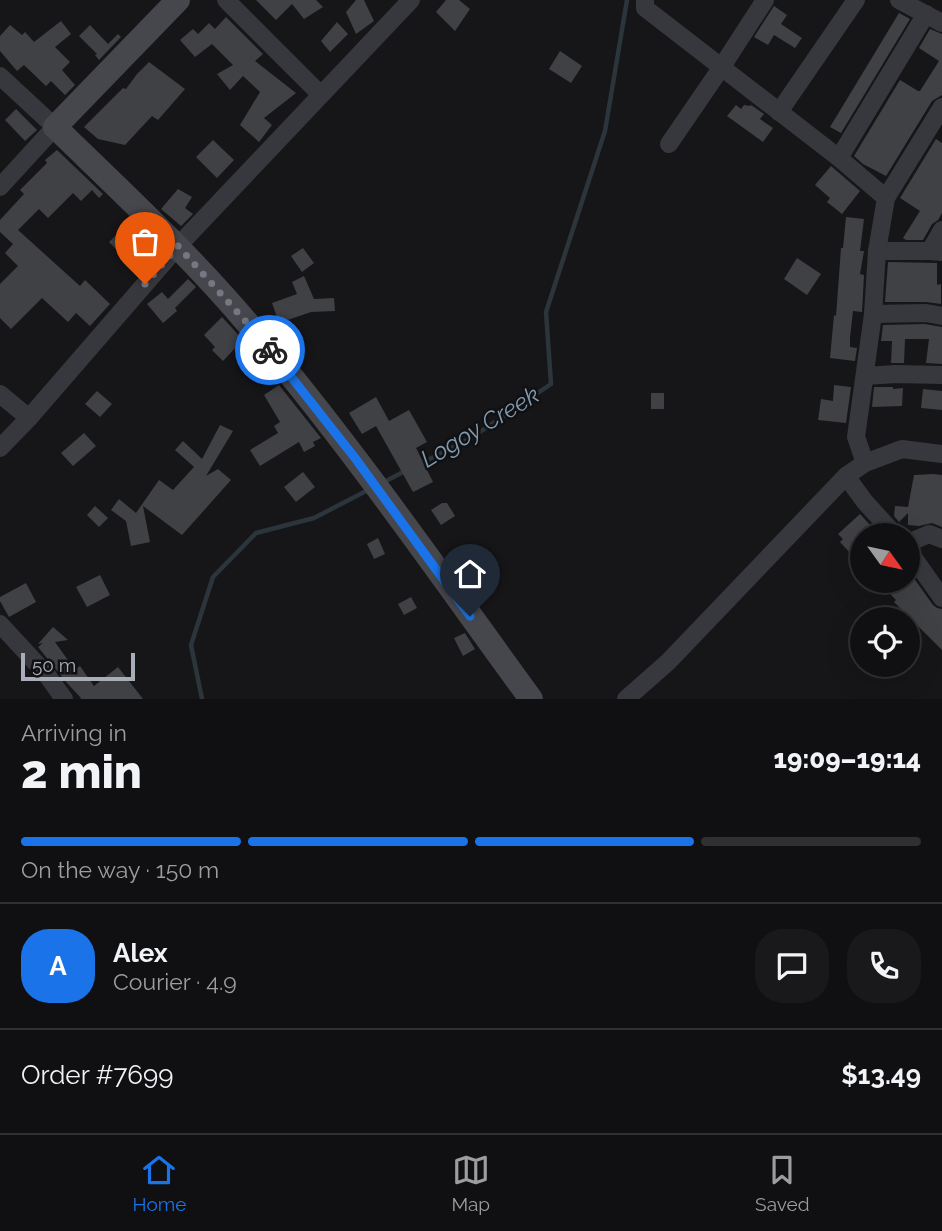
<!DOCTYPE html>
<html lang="en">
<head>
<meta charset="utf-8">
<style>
	:root { --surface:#101012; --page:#19191b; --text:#f1f3f6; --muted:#9c9d9f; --line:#303032; --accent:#1a73e8 }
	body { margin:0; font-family:Raleway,sans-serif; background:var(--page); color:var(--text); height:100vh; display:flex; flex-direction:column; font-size:26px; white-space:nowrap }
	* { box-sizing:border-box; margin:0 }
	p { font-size:23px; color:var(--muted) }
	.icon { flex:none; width:38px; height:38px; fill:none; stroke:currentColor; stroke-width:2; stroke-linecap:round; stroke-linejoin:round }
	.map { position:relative; height:699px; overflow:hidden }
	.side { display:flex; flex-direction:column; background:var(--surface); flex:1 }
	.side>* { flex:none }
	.needle { width:46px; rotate:123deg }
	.fabs { position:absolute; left:850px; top:523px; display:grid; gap:14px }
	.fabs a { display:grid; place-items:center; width:70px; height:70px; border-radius:50%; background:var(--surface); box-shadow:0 7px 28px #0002,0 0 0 2px var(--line); font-size:35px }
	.scale { position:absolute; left:21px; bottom:18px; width:114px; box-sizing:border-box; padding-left:7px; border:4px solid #a8adb8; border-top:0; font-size:19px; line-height:24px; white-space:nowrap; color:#a8adb8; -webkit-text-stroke:5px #111113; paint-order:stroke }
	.pin { position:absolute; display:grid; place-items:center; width:60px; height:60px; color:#fff; margin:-72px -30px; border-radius:50% 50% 50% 0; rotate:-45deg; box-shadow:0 0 7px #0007 }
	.pin .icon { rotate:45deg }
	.courier { position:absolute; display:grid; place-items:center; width:70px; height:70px; margin:-35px; border:5px solid #1a73e8; border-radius:50%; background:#fff; color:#222; box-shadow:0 2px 9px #0007 }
	.summary em { font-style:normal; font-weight:800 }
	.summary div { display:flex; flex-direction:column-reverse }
	.summary { display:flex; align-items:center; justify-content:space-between; height:119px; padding:0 21px }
	h1 { font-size:46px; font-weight:800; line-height:52px }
	.bar { display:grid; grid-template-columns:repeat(4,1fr); gap:10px 7px; align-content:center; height:84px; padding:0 21px }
	.bar i { height:9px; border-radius:5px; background:var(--line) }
	.bar .selected { background:var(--accent) }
	.bar p { grid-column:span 4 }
	.line { display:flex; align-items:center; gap:18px; padding:0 21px; border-top:2px solid var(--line) }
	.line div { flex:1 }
	.round { display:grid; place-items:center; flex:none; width:74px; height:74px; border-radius:28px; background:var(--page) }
	.menu { display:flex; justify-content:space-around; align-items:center; height:98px; border-top:2px solid var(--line); background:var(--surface); font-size:19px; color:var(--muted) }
	.menu a { display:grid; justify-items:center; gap:4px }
	.menu .selected { color:var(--accent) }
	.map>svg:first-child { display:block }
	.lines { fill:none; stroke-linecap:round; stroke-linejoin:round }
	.stream { stroke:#2c353c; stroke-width:4.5 }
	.building { fill:#404145 }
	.minor { stroke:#37383d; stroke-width:18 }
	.secondary { stroke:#45474d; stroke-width:24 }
	.done { stroke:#757880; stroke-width:7; stroke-dasharray:0 12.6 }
	.route { stroke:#1a73e8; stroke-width:9 }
	.labels { text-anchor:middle; stroke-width:5; stroke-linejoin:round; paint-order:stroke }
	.water-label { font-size:24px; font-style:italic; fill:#7f9bb3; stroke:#111113 }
</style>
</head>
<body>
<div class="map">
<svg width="942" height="699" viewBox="0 0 942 699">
	<rect width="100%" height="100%" fill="#161618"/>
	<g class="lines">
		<g class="stream">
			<polyline points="418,465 471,438 551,384 546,312 605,131 627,0"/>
			<polyline points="384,482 407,470"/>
			<polyline points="202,699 191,645 213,577 256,533 314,518 370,489"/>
		</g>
	</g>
	<g class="building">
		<polygon points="256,0 316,0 323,7 304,19 292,4 276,20"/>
		<polygon points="356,0 364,0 374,21 356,34 346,12"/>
		<polygon points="446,0 459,0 470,9 455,31 436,12"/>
		<polygon points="774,6 787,15 781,24 802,38 795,48 774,35 768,45 754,37"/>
		<polygon points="899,13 910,19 841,133 830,127"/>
		<polygon points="226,17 263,54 255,61 296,93 264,118 272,125 259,142 240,125 260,92 243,76 230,90 217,74 233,65 212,44 195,57 180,40 193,29 198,34 209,23 215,29"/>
		<polygon points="61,21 71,34 55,47 70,62 62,70 75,85 65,95 51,81 46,86 24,65 17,71 0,51 0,36 10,25 22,35 25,32 34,42"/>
		<polygon points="337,22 348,34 330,52 321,41"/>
		<polygon points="90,25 108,44 118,34 121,37 99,60 95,55 97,54 79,36"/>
		<polygon points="930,29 942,34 942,95 932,101 886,176 863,164 854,156 900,80 918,91 920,91 939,61 919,48"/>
		<polygon points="560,51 582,66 571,83 549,69"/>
		<polygon points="149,62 185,89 158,120 152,116 125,145 98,139 84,127 123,88 126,89 137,74"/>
		<polygon points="736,105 741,109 744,105 750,106 751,105 764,114 760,119 773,128 763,142 727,116"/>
		<polygon points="16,109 37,130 25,141 5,120"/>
		<polygon points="936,139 942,143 942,213 938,220 932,224 923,240 906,240 903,238 920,211 900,198"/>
		<polygon points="213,140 234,160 217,178 196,157"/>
		<polygon points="57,150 103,194 99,198 92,190 81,201 73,193 48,218 39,209 18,230 80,286 85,280 110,304 90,326 76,313 68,322 42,298 11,329 0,318 0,284 18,266 5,253 13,244 0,232 0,220 24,194 20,190 47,163 45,160"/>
		<polygon points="831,166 860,191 842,214 827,202 830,198 815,185"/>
		<polygon points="178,189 192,197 185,208 193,214 181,226 161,209"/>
		<polygon points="846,217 864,219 860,251 864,251 860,274 864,275 862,312 853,311 850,338 850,347 857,348 855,361 830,358 834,315 836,316 841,248 843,248"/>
		<polygon points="131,221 160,250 139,272 109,242"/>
		<polygon points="303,248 314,263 302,272 291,256"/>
		<polygon points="797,258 821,274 807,295 784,279"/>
		<polygon points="888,262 937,263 937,285 941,284 941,304 926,302 885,302"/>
		<polygon points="304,276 314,299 334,298 335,311 311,312 279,323 272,303 297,294 292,282"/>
		<polygon points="188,279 196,287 175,308 177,311 163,323 147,304 162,292 168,299"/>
		<polygon points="222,317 243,340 223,361 212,350 215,347 204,335"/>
		<polygon points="925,324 942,327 942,364 926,363 929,339 905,339 904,363 891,363 892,341 881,341 883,325"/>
		<polygon points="279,385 321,438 313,442 315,446 304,452 299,442 260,466 250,450 278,433 274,426 280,422 264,395"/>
		<polygon points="834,385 851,387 846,423 818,420 821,399 833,401"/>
		<polygon points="874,387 893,387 893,389 903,388 902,406 872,407"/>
		<polygon points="923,389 942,391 942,410 921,408"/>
		<polygon points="97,391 112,404 100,417 85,404"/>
		<rect x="651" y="393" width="13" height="16"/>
		<polygon points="376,397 389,421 409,410 427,442 416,448 433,482 413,492 376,426 362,434 349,413"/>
		<polygon points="220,425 233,431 206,476 218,469 231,480 182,535 143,506 150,542 131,546 126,521 111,510 119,499 136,513 159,480 173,490 194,467 175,450 183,441 202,459"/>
		<polygon points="84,433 96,446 73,466 61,453"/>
		<polygon points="303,472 315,487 296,502 284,487"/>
		<polygon points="934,474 942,475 942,527 932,523 919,526 908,525 908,513 899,522 894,516 895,506 908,507 914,475"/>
		<polygon points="442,503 447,503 455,516 441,525 431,510"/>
		<polygon points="95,506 108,518 99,527 87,515"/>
		<polygon points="860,514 880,536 863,536 863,567 840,542 843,539 838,534"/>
		<polygon points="378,538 385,554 374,559 367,544"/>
		<polygon points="908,570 933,605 937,608 942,609 942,650 894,602 896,600 878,581 908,581"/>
		<polygon points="100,575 110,595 87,607 76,587"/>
		<polygon points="26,583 36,602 9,617 0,601 0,597"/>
		<polygon points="411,597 417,608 404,615 398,604"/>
		<polygon points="53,627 68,640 55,642 75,670 80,666 94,686 118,667 143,699 80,699 81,698 67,683 38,647 43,643 38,644"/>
		<polygon points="465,633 475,649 463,656 454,638"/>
	</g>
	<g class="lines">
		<g class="minor">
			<polyline points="226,0 321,95"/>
			<polyline points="645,0 645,8 839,158"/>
			<polyline points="899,0 942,23"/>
			<polyline points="0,76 55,127 0,187"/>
			<polyline points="779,112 856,0"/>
			<polyline points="669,144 721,68 765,0"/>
			<polyline points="886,198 839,158 926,14"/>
			<polyline points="877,251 930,251 942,252"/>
			<polyline points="930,251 942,230"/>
			<polyline points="873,314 926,313 942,316"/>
			<polyline points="865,376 896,374 942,375"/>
			<polyline points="0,394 29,418"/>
			<polyline points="0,448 29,418 178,246 411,0"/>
			<polyline points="865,463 856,437 873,314 877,251 886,198 942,107"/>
			<polyline points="846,476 865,502 896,536"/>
			<polyline points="908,543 929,534 942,539"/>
			<polyline points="908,550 942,598"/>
			<polyline points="0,624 47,675 64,699"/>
			<polyline points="626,699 668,662 846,476 865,463 902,449 942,454"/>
		</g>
		<path class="secondary" d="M178,0L55,127C122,192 189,254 249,325C350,444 439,573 531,699"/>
	</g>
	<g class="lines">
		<polyline class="done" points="145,284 178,246 248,324 270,350"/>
		<polyline class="route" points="270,350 355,458 470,616"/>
	</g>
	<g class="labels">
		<g class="water-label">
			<text transform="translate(480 427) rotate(-31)" y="8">Logoy Creek</text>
		</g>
	</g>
</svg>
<div class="fabs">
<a><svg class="needle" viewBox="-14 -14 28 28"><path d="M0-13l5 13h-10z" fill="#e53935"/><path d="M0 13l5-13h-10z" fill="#9c9d9f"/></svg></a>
<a><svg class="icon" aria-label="locate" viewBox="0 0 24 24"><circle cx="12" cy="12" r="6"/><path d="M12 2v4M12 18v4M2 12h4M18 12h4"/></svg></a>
</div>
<div class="scale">50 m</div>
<div class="pin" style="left:145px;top:284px;background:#ea580c"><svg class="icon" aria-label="bag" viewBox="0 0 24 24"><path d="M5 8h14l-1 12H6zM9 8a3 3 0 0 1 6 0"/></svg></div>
<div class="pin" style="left:470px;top:616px;background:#1f2937"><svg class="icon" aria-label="home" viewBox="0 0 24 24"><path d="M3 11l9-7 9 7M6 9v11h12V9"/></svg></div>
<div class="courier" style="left:270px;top:350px"><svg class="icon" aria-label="bike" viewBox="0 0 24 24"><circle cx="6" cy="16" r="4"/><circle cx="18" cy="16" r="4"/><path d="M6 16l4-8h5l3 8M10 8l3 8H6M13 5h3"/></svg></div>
</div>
<section class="side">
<div class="summary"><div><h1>2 min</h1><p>Arriving in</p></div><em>19:09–19:14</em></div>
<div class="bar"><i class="selected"></i><i class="selected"></i><i class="selected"></i><i></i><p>On the way · 150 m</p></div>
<div class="line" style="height:126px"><b class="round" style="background:var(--accent);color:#fff">A</b><div><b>Alex</b><p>Courier · 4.9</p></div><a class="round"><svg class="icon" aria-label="chat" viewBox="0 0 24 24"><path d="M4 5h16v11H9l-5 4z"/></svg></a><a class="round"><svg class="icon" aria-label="phone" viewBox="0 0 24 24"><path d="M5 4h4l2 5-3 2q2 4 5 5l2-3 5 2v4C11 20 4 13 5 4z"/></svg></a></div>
<div class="line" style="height:91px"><div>Order #7699</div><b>$13.49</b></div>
</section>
<nav class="menu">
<a class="selected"><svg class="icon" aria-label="home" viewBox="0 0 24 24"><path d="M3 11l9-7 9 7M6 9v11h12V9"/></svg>Home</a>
<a><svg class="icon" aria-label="map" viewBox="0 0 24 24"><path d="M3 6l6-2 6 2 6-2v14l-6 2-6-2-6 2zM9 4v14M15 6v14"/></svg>Map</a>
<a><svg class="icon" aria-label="saved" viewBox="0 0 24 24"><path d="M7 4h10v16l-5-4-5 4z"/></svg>Saved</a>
</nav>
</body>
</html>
